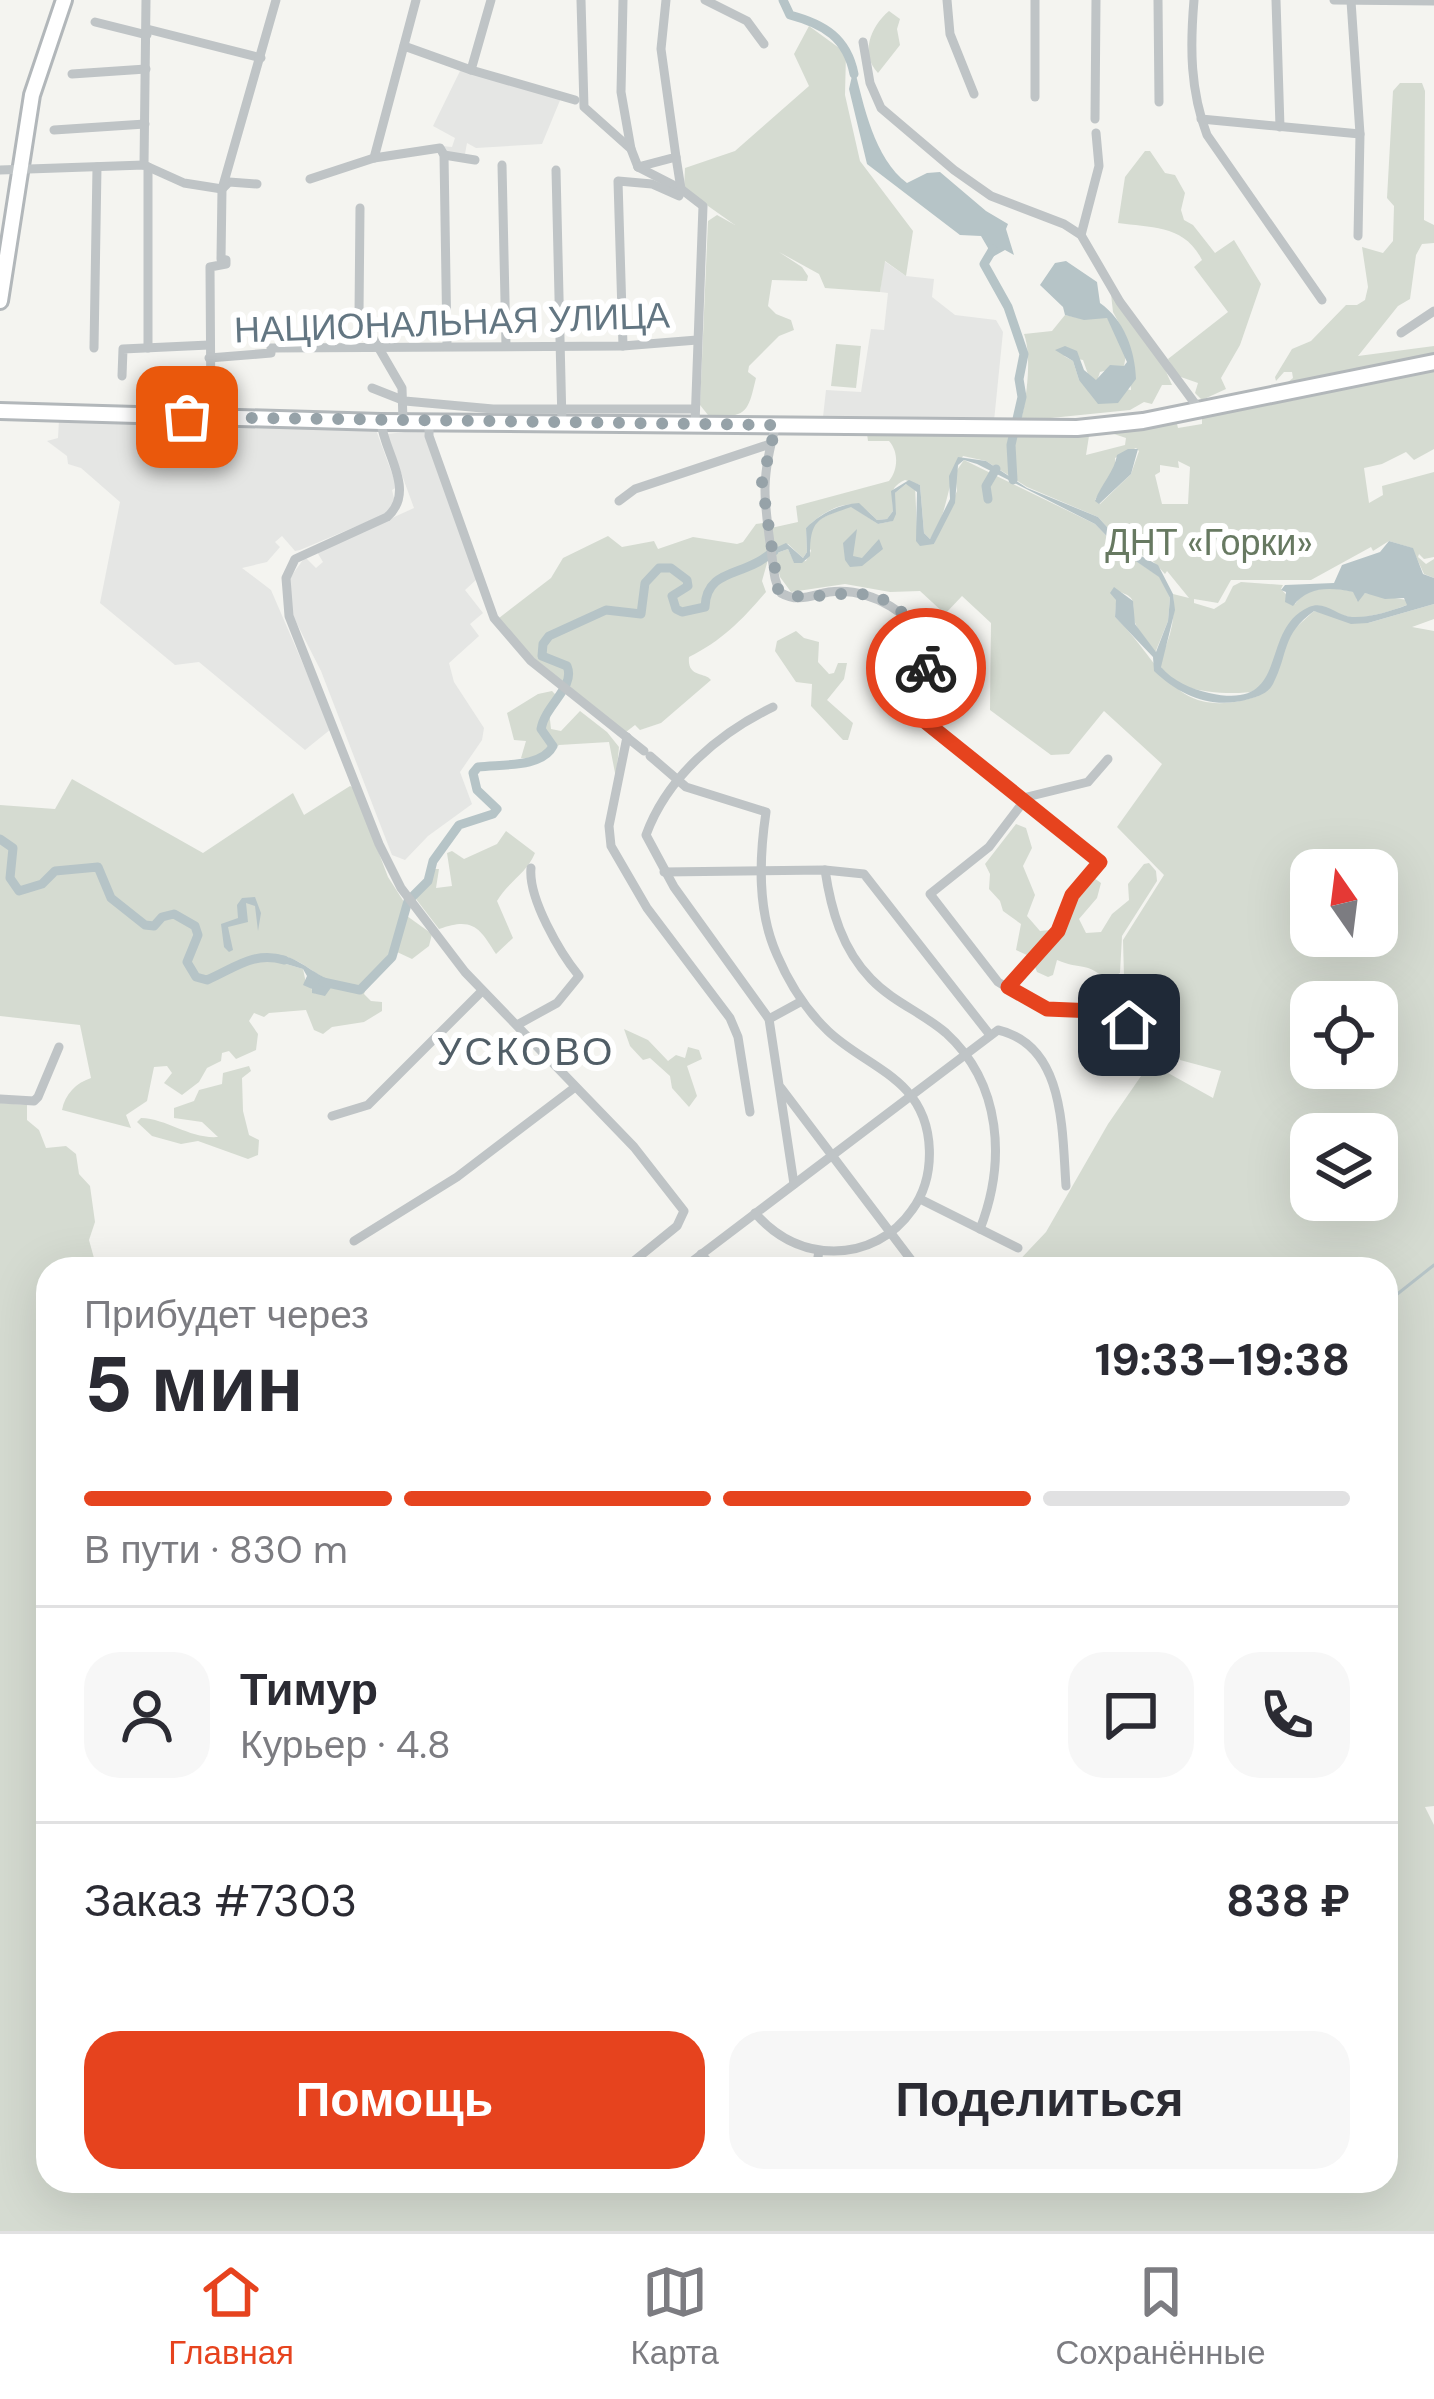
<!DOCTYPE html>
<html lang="ru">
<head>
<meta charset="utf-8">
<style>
	:root { --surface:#fff; --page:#f7f7f7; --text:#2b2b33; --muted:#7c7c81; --line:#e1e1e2; --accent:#e6431e }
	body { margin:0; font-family:"DM Sans",sans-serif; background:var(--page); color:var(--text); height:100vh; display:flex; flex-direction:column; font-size:45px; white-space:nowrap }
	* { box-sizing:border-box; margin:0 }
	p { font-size:39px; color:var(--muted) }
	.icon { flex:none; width:66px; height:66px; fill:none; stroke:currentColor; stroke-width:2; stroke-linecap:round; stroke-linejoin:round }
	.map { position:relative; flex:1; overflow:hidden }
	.side { position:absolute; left:36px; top:1257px; width:1362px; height:936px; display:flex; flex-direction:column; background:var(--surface); border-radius:36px; box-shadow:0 12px 48px #0002 }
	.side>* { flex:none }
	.needle { width:78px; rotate:346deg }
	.fabs { position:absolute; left:1290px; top:849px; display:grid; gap:24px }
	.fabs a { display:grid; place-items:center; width:108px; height:108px; border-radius:24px; background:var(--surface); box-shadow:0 12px 48px #0002; font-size:60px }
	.pin { position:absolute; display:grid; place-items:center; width:102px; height:102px; color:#fff; margin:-51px; border-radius:24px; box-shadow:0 6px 18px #0006 }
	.courier { position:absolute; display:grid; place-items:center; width:120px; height:120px; margin:-60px; border:9px solid #e6431e; border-radius:50%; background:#fff; color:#222; box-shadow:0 3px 15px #0007 }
	.summary em { font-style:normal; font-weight:800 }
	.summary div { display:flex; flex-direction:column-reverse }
	.summary { display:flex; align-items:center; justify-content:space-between; height:204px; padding:0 48px }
	h1 { font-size:78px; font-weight:800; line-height:90px }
	.bar { display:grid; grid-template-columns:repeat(4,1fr); gap:18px 12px; align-content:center; height:144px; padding:0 48px }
	.bar i { height:15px; border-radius:9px; background:var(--line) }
	.bar .active { background:var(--accent) }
	.bar p { grid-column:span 4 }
	.line { display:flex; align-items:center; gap:30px; padding:0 48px; border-top:3px solid var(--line) }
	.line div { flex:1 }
	.round { display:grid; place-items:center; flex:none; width:126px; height:126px; border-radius:36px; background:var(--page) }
	.cta { display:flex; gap:24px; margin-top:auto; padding:24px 48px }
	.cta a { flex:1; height:138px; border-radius:36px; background:var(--accent); color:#fff; font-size:48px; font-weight:800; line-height:138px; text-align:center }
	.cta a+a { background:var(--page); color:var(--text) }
	.tab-bar { display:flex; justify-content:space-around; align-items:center; height:168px; border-top:3px solid var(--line); background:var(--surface); font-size:33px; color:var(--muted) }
	.tab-bar a { display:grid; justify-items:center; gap:6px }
	.tab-bar .active { color:var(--accent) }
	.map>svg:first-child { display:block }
	.built { fill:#e5e6e4 }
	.green { fill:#d5dbd1; fill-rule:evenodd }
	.water { fill:#b6c4c7 }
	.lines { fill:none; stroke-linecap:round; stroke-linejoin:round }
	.stream { stroke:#b6c4c7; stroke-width:3 }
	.river { stroke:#b6c4c7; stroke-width:9 }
	.major-casing { stroke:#b2b7ba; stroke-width:20 }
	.minor { stroke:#bfc4c6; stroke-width:9 }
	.major { stroke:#fff; stroke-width:14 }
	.done { stroke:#96a2a8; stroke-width:12; stroke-dasharray:0 21.6 }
	.route { stroke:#e6431e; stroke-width:15 }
	.labels { text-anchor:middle; stroke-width:12; stroke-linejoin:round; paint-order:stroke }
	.street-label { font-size:36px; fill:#637682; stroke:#fff }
	.park-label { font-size:36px; fill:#677961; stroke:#fff }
	.neighbourhood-label { font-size:39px; letter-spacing:3px; fill:#515e67; stroke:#fff }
</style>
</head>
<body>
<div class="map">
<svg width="1434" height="2231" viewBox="0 0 1434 2231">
	<rect width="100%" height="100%" fill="#f4f4f0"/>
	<g class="built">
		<polygon points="461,69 561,98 542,144 476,148 467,143 465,154 448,153 442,146 452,147 455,138 433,126"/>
		<polygon points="884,261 906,276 934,279 932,297 955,315 996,320 1003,332 994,421 823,417 826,390 861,392 871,329 884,330 888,293 880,292"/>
		<polygon points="59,420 376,430 397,487 392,490 395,502 383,515 300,550 295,551 282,536 275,542 280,547 267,562 242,568 271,590 331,729 305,750 199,662 175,665 100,603 120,502 81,468 68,464 67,456 47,441 58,438"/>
		<polygon points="423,430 478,578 465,590 483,613 470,624 479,636 449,663 454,682 484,728 482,740 460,772 472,804 428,836 405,860 392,855 321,671 292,614 290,578 305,557 316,568 323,562 317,552 414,508 387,434"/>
	</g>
	<g class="green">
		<path d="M889,11L900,19L897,29L900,45L878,73C860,54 870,27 889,11Z"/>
		<path d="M809,26L846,53L845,95L860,161L913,231L906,276L885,261L880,292L825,288L819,274L779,252L802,267L808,276L807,281L772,280L768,306L776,314L791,320L794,330L779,336L749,366L748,372L756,378C748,412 747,419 708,415L700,405L708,221L717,215L735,225L684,189L685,168L735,151L809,86L794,54Z"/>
		<polygon points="1400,83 1422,83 1425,91 1424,220 1434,225 1434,243 1422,244 1416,255 1410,299 1398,306 1358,356 1434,346 1434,355 1283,386 1293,378 1292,372 1284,372 1276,381 1275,377 1292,349 1311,341 1346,305 1357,305 1365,300 1368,287 1362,247 1383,253 1393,241 1394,206 1387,198 1393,91"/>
		<path d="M1145,151H1150L1165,173L1175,175L1185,193L1181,210L1184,220L1193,225L1215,253L1234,240L1261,284L1240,345L1221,378L1226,389L1202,400L1195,393L1198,383L1178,376L1168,359L1228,312L1194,267L1202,260C1184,224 1151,228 1118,223L1125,177Z"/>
		<path d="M1111,294L1163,365L1172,385H1162L1152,404L1144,402L1130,410L1021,421C1027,397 1032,356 1024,334L1052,331L1065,315L1084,319L1107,317L1126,355L1124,366L1100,372L1097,381L1089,377L1083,360L1064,356L1073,361L1079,380L1131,390L1126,336L1113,312Z"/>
		<polygon points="836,344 861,346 856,388 831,386"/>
		<path d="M1434,367V449L1414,460L1406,452L1382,464L1364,468L1369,503L1383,495L1382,486L1434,472V557L1424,559L1419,554L1418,557L1426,564L1434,559V578L1424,574L1412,548L1389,541L1373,551L1371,547L1311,580H1231L1218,603L1194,599V603L1214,609L1225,602L1233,586L1241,582L1283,585L1281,589L1295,604C1308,585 1332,587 1354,592L1357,600L1365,593L1407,600V605C1391,611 1367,619 1350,617C1330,614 1317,596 1298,616C1277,639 1277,671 1256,691C1234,696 1161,694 1160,661C1160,654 1165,650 1167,643C1173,627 1175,610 1173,594L1189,598L1167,571L1165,574L1151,559L1126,548L1098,517L1027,487L986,461L963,456C945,482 950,512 930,539L924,533L920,485L905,480C888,488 893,495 893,511L887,519L877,520C872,516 868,510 861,507C843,498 818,516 806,528L807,552L803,558L788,544L773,549L771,528L798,522L796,506L889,481C898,470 899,452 889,441H868L867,434L1089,436L1086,455L1125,445L1126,438L1114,434L1118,431L1177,424L1178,428L1202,424V415L1295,400L1293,395ZM1136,448L1139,451L1131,474L1100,504L1095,500L1116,466L1115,458ZM1178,461L1190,467L1188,504H1162L1155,475L1160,472V465L1179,468Z"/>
		<path d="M964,460L1095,524L1121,551L1160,577L1170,598L1168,621L1155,653C1150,644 1140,634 1136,625C1127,607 1144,599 1117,591L1115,617C1164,664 1173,724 1258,696L1292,631L1314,611L1368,623L1434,604V619L1412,627L1434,631V1806L1425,1807L1434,1825V2231H0V1103L27,1105V1120L39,1130L46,1148L66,1146L76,1154L79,1174L90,1186L95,1222L89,1240L97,1269H48V2181H1386V1269H1011L1046,1232L1108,1124L1150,1063L1213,1098L1221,1071L1180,1060L1153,1024L1159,990L1124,977L1123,940L1164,875L1117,827L1162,764L1104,711L1069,754L1051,755L990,710L991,623L962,596L945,614L920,591L890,592L845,584L791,592L780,577L774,554L788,549L794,562L806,561C815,542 809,559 809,539C810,518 834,513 851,506L878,524L892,521L895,493L906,484L915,486L917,529L934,544L957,491L955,473ZM1311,870H1377V936H1311ZM1311,1002H1377V1068H1311ZM1311,1134H1377V1200H1311Z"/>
		<path d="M763,523L769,556L762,581L766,592C743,619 722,641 689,657C687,678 705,672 711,680L661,723L640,730L635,725L626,732L521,648L499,618L551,578L563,558L608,536L622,547L654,541L658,549L693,537L737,544L743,542L756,524Z"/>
		<polygon points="796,631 804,638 819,642 818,662 829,674 834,673 838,663 847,663 844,679 827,700 853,723 848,740 843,740 811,706 812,684 796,682 775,651 777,641"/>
		<polygon points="552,691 561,700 549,711 551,729 561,731 580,711 607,732 619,747 616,778 609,742 559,745 542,758 521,758 526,741 514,740 507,713 538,694"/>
		<path d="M72,779L203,853L293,793L304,815L350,786L354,788L388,877L404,902L391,951L369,980L364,994L371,1001L382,1002V1011L364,1022L332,1027L323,1034L314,1030L306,1010L269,1013L264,1017L254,1013L249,1021L258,1034L256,1050L236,1059L229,1051L222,1053L221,1061L207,1068L199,1082L182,1095L164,1083L172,1073L167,1066L154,1067L147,1101L126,1115L131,1128L62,1110C65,1094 76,1083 91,1078L80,1025L0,1016V805L55,809ZM276,955C300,957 313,974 334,983L316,994L306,983L303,969L276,961Z"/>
		<path d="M1016,824L1026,828L1032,848L1023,866L1035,895L1027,916L1040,931L1050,930L1056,921L1071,914L1079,894L1094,878L1101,883L1097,898L1079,919L1086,933L1101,932L1112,914L1129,900L1128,884L1144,864L1149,863L1156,871L1157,881L1122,936L1120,973C1102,984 1101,970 1084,967C1073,965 1070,965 1057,960L1053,975L1048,977L1037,972L1031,957L1016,950L1021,924L1003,911L1000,901L989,889L990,874L985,864Z"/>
		<path d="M506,831L535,853C527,873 508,882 497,901L513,938L496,954C480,929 474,916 439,929L416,899L433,869H439L436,888L452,886L447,853L452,851L464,859L497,844Z"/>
		<polygon points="407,916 432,934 429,946 412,959 397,952"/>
		<polygon points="624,1029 648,1040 668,1061 676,1055 685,1058 688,1047 699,1050 702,1059 687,1066 697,1096 689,1107 672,1088 670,1076 650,1058 643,1060 630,1046"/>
		<path d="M249,1066L251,1071L242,1078L243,1111L249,1135L259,1140L258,1155L248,1159L198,1141L181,1144L152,1136L137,1122L141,1118C168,1119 190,1139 218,1137L202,1122L174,1118V1108L194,1101L199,1090L222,1084L223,1073Z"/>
	</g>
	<g class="water">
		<path d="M854,67C864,106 874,158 907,183L927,173L940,172L986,211L1008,224L1006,229L1014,255L1005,250L987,260L988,248L981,236L960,235L867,164L849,89Z"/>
		<path d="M1066,261L1097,282L1100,303C1124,320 1135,350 1136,379L1118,403L1098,404L1079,380L1073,361L1055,350L1065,346L1077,351L1084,370L1096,380L1110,365L1124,366L1127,362L1107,318L1084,320L1065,315L1063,307L1040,285L1055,263Z"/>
		<path d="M1128,449H1138L1131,474L1099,504L1095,501C1101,484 1115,471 1117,455Z"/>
		<path d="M958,457L986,461L1027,488L1098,517L1126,548L1158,565L1173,594L1175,610L1161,667C1173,681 1191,689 1209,693C1293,712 1257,630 1309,607C1325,600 1337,616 1352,617C1369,618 1391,611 1407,605L1404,598L1385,599L1365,593L1358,602L1353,592C1330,587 1308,586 1293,606L1285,602L1286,592L1281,590L1285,585L1334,583L1342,565L1380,552L1389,541L1413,548L1423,574L1434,578V604L1368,623L1351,624L1314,611C1281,635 1289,653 1273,684C1268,693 1259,696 1249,699C1213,710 1180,696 1154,671L1153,657L1115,617L1116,600L1110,593L1114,587L1133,601L1135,624L1156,652L1168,621L1170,598L1159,577L1121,551L1095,524L977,464L964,460L958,465L955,503L934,544L920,546L916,541L917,492L906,484L895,493L896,514L893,521L878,524L851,507C817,519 810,519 810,556L802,563H794L788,549L774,554L773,549L786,543L803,558L807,552L806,528C820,514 839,504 859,503L877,520L887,519L893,511L891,491L909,480L920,485L924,533L930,539L950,499L949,476Z"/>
		<polygon points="857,529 853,556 862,558 879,539 883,549 862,566 850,567 845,560 843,543"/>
		<polygon points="255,897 261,913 258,931 255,906 246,903 248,922 228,927 233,950 229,952 224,947 221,924 238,918 237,905 242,898"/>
		<path d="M273,954C300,956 311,974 335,982L325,996L312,993V989L303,985L307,976L303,969L276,961Z"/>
	</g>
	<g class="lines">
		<polyline class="stream" points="1386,1303 1434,1265"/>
		<g class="river">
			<path d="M783,0L790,15C824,24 847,38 854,74"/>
			<polyline points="993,249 984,264 1008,307 1024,354 1019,379 1022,397 1011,445 1013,480"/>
			<polyline points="988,499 986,486 996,469"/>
			<path d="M0,839L13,848L10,878L19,891L42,884L55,871L98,867L111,898L145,925L154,926L162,917L174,914L195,926L198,935L187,962L196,977L207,980C235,968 253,951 284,960"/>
			<path d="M323,982L360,990L392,957L408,901L428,881L433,861L459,825L493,814L497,809L477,790L473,773L478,767C501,764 542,768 553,746L541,729C545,705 576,687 567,666L542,656L543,644L549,636L606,610L641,614L645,583L659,568H671L687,580L688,586L672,596L676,609L682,612L705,607C706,574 734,575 756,563C763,560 768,555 774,551"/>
		</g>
		<g class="major-casing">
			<g id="major">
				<polyline points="0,301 32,95 64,0"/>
				<polyline points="0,411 381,422 1077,428 1143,421 1434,362"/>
			</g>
		</g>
		<g class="minor">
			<polyline points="491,0 471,70 575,100"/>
			<polyline points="581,0 584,107 631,149 638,167"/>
			<polyline points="623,0 621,92 631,149"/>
			<polyline points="705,0 747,21 764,44"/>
			<polyline points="947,0 950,34 974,94"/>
			<polyline points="1158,0 1159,102"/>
			<path d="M1194,0C1190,47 1190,90 1207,135L1322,300"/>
			<polyline points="1276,0 1280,127"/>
			<polyline points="1334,0 1434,1"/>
			<polyline points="1351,1 1360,134 1358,236"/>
			<polyline points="95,22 147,35"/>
			<polyline points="147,29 261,58"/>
			<polyline points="863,42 870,83 881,108 954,170 991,196 1064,224 1081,235 1120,302 1199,409"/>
			<polyline points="404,46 471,70"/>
			<polyline points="72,74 146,69"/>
			<polyline points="1035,97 1035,0"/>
			<polyline points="1095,119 1096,0"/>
			<polyline points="1201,119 1360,134"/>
			<polyline points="54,130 145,124"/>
			<polyline points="444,155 475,160"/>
			<polyline points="374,158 416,0"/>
			<polyline points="144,165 146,0"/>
			<polyline points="502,165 506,346"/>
			<polyline points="148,167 148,348"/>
			<polyline points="638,167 681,189 703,206 695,424"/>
			<polyline points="638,167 676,157 661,49 666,0"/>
			<polyline points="0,170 144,165 184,183 222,189 229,182 257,184"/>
			<polyline points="556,170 562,423"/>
			<polyline points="310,179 374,158 440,148 444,155 447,345"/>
			<polyline points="360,208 359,314 402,388 403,422"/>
			<polyline points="1081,235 1099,166 1096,133"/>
			<polyline points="1401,333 1434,311"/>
			<polyline points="623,346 618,181 652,184 679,196 681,189 676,157"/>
			<polyline points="94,348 97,167"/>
			<polyline points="209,358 271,353 271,348 623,346 697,340"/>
			<polyline points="122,376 123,349 209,345"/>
			<polyline points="372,388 405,401 493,409 695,409"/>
			<polyline points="211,418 210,267 226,264 226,260 221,259 222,189 276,0"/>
			<path d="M381,422C384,453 417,491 387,517L295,559L286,578L289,616L379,844L401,888L465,972L634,1147L684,1211L677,1226L624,1269"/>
			<polyline points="429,423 429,436 494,618 531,661 644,751"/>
			<path d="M776,425C760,481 764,500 772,557C774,571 774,582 781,593C798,603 812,595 829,592C874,586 912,617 938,650L901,695L902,703L1100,862L1072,895L1058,931L1008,987"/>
			<polyline points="619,501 635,489 770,444"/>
			<path d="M773,707C719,733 667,777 646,835L674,887L769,1019L794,1184"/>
			<polyline points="627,737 609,826 611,846 647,908 730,1018 738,1037 750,1112"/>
			<path d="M650,756L686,787L766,812C759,859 757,911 777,955C789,983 806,1010 828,1031C852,1054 885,1067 907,1091C936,1123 936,1177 912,1210C894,1236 865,1251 834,1251C801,1251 776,1237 755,1213"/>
			<polyline points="1108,759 1088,782 1027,797 989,847 930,894 998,982 1040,1007 1095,1011 1129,1025"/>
			<path d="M825,870C831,910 842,949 871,979C893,1002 923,1013 946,1033C1002,1084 1006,1162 980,1229"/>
			<polyline points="664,872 825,870 864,874 990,1035"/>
			<polyline points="769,1019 802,1001"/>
			<path d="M517,1025L557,1003L579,976C560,953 528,898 531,868"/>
			<polyline points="781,1088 918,1269"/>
			<polyline points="0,1099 34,1101 38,1097 59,1047"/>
			<polyline points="332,1116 368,1105 482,991"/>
			<polyline points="920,1199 1018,1248"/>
			<polyline points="354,1241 457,1177 574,1088"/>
			<polyline points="701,1254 715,1269"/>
			<path d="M682,1269L998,1030C1065,1045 1062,1130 1066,1186"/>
			<polyline points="816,1269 819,1251"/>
		</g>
		<use href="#major" class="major"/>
	</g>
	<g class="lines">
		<path class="done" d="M187,417L776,425L762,482L778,589C796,607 845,585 879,598C899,605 922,632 938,647L937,654L926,668"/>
		<polyline class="route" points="926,668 901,695 902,703 1100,862 1072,895 1058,931 1008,987 1047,1009 1095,1011 1129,1025"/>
	</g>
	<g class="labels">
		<g class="street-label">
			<text transform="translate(452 322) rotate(-2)" y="13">НАЦИОНАЛЬНАЯ УЛИЦА</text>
		</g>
		<g class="park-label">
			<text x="1209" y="555">ДНТ «Горки»</text>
		</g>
		<g class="neighbourhood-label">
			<text x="526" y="1065">УСКОВО</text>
		</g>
	</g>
</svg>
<div class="fabs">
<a><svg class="needle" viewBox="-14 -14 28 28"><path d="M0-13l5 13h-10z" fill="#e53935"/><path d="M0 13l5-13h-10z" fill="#7c7c81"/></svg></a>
<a><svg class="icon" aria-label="locate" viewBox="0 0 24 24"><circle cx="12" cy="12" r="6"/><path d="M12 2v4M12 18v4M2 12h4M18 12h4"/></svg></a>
<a><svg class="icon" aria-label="layers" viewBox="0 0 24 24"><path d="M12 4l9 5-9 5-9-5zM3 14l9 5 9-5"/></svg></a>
</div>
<div class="pin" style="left:187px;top:417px;background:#ea580c"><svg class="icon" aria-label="bag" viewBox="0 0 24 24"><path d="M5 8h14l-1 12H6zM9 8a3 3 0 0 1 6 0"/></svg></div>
<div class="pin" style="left:1129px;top:1025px;background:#1f2937"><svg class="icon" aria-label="home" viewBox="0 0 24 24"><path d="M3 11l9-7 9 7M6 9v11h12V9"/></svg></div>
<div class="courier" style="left:926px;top:668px"><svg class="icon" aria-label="bike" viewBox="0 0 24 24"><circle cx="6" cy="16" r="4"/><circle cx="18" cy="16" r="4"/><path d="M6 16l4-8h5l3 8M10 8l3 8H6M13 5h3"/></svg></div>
<section class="side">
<div class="summary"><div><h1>5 мин</h1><p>Прибудет через</p></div><em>19:33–19:38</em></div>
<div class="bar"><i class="active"></i><i class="active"></i><i class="active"></i><i></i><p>В пути · 830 m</p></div>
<div class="line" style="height:216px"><a class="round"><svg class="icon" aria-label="person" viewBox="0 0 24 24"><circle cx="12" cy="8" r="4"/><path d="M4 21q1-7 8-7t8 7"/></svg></a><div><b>Тимур</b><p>Курьер · 4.8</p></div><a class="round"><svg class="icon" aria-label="chat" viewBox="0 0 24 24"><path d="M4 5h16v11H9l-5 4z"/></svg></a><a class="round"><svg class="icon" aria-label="phone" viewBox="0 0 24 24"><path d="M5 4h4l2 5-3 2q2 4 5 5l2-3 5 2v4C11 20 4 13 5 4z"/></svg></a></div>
<div class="line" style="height:156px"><div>Заказ #7303</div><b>838 ₽</b></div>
<div class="cta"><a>Помощь</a><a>Поделиться</a></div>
</section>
</div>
<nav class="tab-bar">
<a class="active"><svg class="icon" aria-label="home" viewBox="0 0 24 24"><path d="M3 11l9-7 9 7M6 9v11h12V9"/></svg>Главная</a>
<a><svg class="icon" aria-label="map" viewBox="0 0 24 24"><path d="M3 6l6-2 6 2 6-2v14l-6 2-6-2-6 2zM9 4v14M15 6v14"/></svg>Карта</a>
<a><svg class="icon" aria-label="saved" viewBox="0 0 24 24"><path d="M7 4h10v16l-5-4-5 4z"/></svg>Сохранённые</a>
</nav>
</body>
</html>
